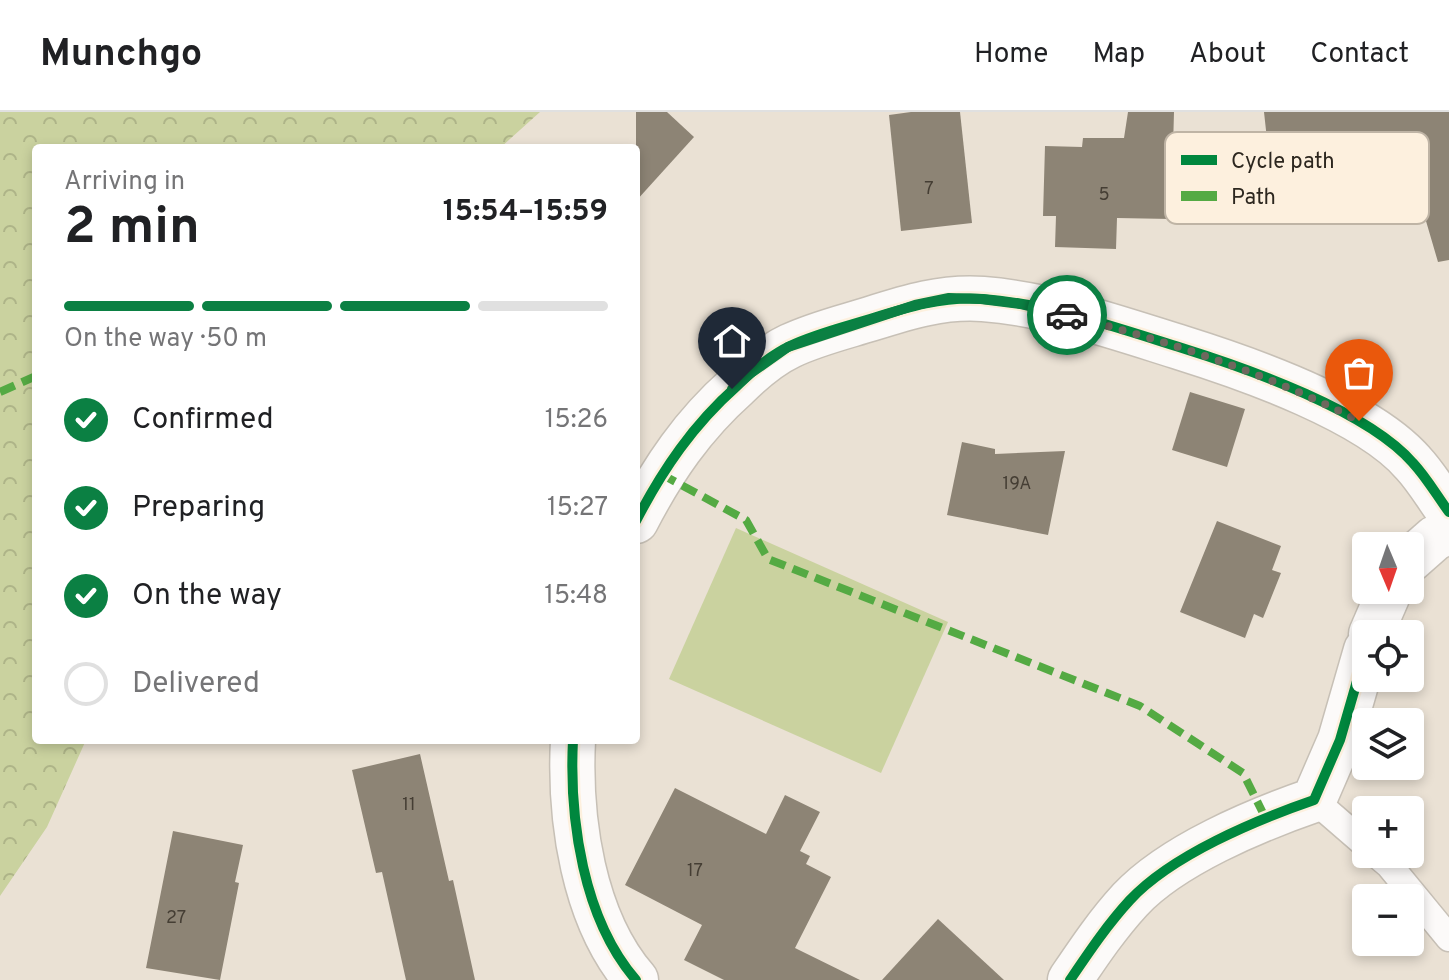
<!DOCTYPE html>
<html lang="en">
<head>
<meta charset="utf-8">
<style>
	:root { --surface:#fff; --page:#f6f6f6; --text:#202124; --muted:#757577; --line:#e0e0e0; --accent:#0b8043 }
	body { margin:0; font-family:Overpass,sans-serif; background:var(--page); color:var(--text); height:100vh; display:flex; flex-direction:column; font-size:30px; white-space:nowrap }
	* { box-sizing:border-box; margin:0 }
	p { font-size:26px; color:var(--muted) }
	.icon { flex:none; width:44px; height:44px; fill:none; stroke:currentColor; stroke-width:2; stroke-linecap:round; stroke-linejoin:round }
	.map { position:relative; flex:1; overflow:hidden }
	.sheet { position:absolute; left:32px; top:32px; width:608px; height:600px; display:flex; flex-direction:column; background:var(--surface); border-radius:8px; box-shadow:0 4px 12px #0003 }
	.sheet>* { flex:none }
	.needle { width:52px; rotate:178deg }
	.controls { position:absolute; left:1352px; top:420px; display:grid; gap:16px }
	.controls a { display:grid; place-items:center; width:72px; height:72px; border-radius:8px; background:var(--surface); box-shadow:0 4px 12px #0003; font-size:40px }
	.pin { position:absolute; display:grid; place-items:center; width:68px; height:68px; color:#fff; margin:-82px -34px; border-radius:50% 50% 50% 0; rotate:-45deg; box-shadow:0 0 8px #0007 }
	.pin .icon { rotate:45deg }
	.courier { position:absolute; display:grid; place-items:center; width:80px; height:80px; margin:-40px; border:6px solid #0b8043; border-radius:50%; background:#fff; color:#222; box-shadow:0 2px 10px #0007 }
	.headline em { font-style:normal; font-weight:700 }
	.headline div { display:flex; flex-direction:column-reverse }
	.headline { display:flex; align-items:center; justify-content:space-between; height:136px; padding:0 32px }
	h1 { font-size:52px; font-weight:700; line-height:60px }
	.bar { display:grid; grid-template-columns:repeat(4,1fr); gap:12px 8px; align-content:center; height:96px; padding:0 32px }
	.bar i { height:10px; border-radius:6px; background:var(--line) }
	.bar .selected { background:var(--accent) }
	.bar p { grid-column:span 4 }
	ol { padding:0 32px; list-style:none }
	li { display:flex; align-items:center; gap:24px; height:88px }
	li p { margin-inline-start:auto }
	li .icon { padding:8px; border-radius:50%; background:var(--accent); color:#fff; stroke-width:4 }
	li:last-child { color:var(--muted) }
	li i { width:44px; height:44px; border:4px solid var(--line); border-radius:50% }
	header { display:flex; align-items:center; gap:48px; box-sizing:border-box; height:112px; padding:0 40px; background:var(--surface); border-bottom:2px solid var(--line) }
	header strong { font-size:38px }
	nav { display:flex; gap:44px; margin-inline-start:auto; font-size:28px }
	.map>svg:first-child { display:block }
	.forest { fill:url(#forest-crowns) }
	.pitch { fill:#cad29f }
	.building { fill:#8d8475 }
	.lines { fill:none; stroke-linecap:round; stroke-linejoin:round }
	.service-casing { stroke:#c7c0b6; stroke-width:29 }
	.minor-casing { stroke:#c7c0b6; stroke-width:47 }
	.service { stroke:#fcfaf9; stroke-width:26 }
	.minor { stroke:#fcfaf9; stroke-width:44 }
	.quiet { stroke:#54aa43; stroke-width:8; stroke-dasharray:16 8; stroke-linecap:butt }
	.cycleway-casing { stroke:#fdf0de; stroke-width:15 }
	.cycleway { stroke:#00873e; stroke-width:10 }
	.done { stroke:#6f685e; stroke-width:8; stroke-dasharray:0 14.4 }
	.route { stroke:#0b8043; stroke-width:10 }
	.labels { text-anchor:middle; stroke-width:8; stroke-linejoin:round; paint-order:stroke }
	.number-label { font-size:18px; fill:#453e34 }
	.key { fill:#fdf0de; stroke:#bfb4a5; stroke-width:2 }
	.key-label { font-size:22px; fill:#2d271f }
</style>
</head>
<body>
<header>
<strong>Munchgo</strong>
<nav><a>Home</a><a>Map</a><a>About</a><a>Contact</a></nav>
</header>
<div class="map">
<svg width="1449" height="868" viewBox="0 0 1449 868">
	<defs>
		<pattern id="forest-crowns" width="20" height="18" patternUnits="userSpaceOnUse" patternTransform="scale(2)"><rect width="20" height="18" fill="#cad29f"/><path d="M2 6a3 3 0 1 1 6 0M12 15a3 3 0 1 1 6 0" fill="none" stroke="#aeb488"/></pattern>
	</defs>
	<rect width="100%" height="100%" fill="#eae1d4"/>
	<polygon class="forest" points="0,0 540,0 500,36 36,36 36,628 86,628 47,715 0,784"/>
	<polygon class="pitch" points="736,416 948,510 881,661 669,567"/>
	<g class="building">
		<polygon points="636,0 667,0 694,25 636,89"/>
		<polygon points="911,0 960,0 972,111 901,119 889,3"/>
		<polygon points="1128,0 1174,0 1171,107 1117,106 1116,137 1055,135 1056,104 1043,104 1045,34 1082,35 1083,26 1124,26"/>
		<polygon points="1264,0 1449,0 1449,148 1438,150 1414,68 1273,82"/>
		<polygon points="1190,280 1245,297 1227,355 1172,338"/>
		<polygon points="962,330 995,337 995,342 1065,339 1048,423 947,403"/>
		<polygon points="1217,409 1281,434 1272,458 1281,461 1263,506 1254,502 1245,526 1180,500"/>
		<polygon points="420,642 449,769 453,768 475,868 406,868 382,760 376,761 352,658"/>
		<polygon points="675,676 766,722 785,683 820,700 800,739 810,744 806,752 831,765 795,836 860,868 724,868 684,848 702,813 625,773"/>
		<polygon points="173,719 243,733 235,770 239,771 220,868 146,856"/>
		<polygon points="938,807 1004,868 882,868"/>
	</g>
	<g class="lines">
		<g class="service-casing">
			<g id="service">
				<polyline points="1314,688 1366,733"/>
				<polyline points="1376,742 1389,753 1449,826"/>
			</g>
		</g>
		<g class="minor-casing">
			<g id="minor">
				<path d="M636,409C663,357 693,313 737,274C752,259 771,243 790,234C815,222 844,215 870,207C908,195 943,184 983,187C1050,192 1118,216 1182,236C1249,257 1368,299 1413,351C1427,366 1437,384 1449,400"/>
				<polyline points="1410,448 1435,426 1449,420"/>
				<polyline points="1371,522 1390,478"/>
				<path d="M573,628C569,707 583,807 636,868"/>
				<path d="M1070,868C1089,840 1107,813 1130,788C1172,743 1256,708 1314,688L1340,628L1366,538"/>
			</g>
		</g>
		<use href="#service" class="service"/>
		<use href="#minor" class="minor"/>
		<g class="quiet">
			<polyline points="0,280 36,264"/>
			<polyline points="661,362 746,408 768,447 1140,594 1243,661 1265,705"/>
		</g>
		<g class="cycleway-casing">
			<g id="cycleway">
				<path d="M636,409C663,357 693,313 737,274C752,259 771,243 790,234C815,222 844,215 870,207C908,195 943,184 983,187C1050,192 1118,216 1182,236C1249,257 1368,299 1413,351C1427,366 1437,384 1449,400"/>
				<path d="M573,628C569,707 583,807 636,868"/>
				<path d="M1070,868C1089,840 1107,813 1130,788C1172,743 1256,708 1314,688L1340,628L1366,538"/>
			</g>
		</g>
		<use href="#cycleway" class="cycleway"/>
	</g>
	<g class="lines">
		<path class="done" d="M1067,203C1167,229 1267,261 1359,309"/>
		<polyline class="route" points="732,277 751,261 788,235 915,193 949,186 981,187 1020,192 1067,203"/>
	</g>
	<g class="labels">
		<g class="number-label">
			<text x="929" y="82">7</text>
			<text x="1104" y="88">5</text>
			<text x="1017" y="377">19A</text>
			<text x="409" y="698">11</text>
			<text x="695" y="764">17</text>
			<text x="176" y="811">27</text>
		</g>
	</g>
	<rect x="1165" y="20" width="264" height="92" rx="12" class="key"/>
	<rect x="1181" y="43" width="36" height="10" fill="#00873e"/>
	<rect x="1181" y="79" width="36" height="10" fill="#54aa43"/>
	<g class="key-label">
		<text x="1231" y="56">Cycle path</text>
		<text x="1231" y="92">Path</text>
	</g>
</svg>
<div class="controls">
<a><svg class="needle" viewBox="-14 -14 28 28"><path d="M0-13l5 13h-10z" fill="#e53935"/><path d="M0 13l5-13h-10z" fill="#757577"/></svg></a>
<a><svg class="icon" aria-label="locate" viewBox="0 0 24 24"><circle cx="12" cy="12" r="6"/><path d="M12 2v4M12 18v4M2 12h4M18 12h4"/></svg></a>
<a><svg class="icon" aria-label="layers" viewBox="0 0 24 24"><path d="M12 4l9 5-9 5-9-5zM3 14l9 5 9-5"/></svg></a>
<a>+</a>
<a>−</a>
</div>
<div class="pin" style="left:1359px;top:309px;background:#ea580c"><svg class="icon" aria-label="bag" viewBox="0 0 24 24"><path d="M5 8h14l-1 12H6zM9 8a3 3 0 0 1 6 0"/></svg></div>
<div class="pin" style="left:732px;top:277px;background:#1f2937"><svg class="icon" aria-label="home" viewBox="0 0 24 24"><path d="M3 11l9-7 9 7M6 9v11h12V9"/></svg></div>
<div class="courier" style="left:1067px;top:203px"><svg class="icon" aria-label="car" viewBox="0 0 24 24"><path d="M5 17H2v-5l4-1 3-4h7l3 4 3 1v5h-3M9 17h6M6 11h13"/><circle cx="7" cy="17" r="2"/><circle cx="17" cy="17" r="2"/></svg></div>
<section class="sheet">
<div class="headline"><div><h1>2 min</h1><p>Arriving in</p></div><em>15:54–15:59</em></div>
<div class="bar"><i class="selected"></i><i class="selected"></i><i class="selected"></i><i></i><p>On the way · 50 m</p></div>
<ol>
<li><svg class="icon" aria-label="check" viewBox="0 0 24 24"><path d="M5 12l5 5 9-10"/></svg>Confirmed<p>15:26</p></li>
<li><svg class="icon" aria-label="check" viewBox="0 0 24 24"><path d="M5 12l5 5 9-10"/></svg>Preparing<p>15:27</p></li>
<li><svg class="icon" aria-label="check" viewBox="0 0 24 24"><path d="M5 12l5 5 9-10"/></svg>On the way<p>15:48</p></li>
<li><i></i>Delivered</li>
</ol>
</section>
</div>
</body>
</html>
